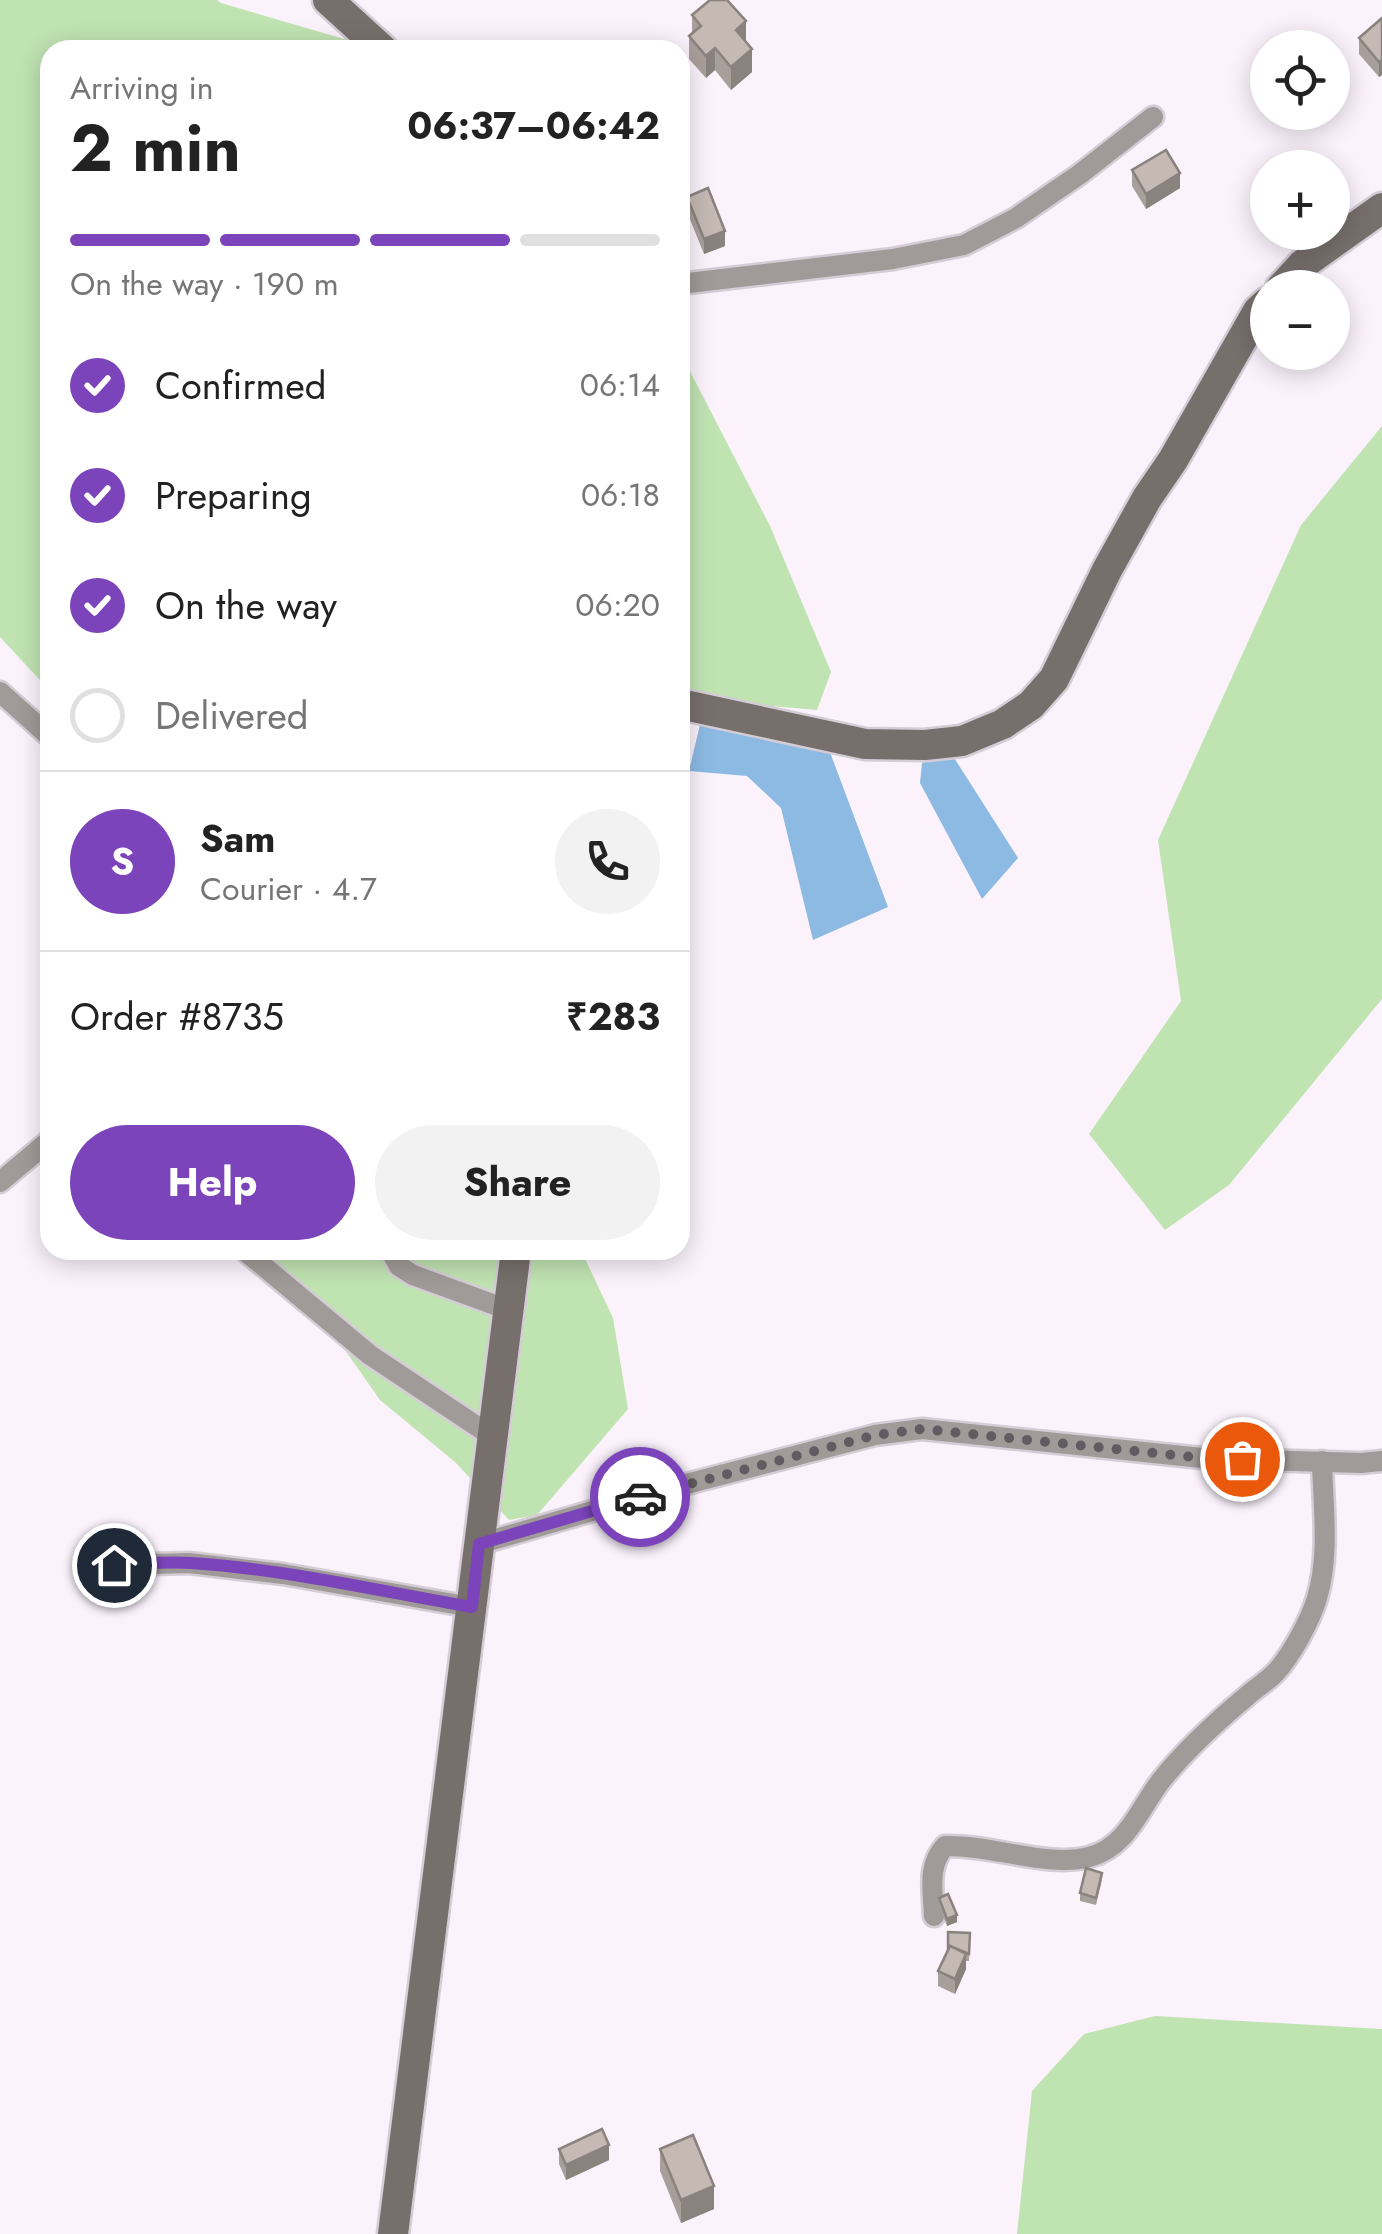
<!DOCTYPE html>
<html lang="en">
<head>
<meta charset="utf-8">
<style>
	:root { --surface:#fff; --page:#f2f2f2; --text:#222; --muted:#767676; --line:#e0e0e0; --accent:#7b44ba }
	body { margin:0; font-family:Jost,sans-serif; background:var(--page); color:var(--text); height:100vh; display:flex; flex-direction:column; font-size:38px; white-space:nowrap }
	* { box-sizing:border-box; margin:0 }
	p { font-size:32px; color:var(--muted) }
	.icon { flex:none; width:55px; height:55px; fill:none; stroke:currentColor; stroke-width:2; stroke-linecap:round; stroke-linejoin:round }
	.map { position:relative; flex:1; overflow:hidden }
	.details { position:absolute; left:40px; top:40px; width:650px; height:1220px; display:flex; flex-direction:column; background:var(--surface); border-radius:30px; box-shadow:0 5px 25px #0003 }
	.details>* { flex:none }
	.fabs { position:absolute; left:1250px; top:30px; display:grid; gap:20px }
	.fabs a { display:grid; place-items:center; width:100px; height:100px; border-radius:50%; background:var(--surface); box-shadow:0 5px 25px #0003; font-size:50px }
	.pin { position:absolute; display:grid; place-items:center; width:85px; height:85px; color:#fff; margin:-42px; border:5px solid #fff; border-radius:50%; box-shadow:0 2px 10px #0007 }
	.courier { position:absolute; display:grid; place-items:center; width:100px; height:100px; margin:-50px; border:8px solid #7b44ba; border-radius:50%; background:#fff; color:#222; box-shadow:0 2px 12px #0007 }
	.headline em { font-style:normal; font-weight:700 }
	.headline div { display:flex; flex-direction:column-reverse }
	.headline { display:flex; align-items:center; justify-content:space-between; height:170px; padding:0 30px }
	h1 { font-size:65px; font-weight:700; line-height:75px }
	.bar { display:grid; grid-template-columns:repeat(4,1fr); gap:15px 10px; align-content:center; height:120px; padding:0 30px }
	.bar i { height:12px; border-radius:8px; background:var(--line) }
	.bar .on { background:var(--accent) }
	.bar p { grid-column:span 4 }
	.line { display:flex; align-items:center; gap:25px; padding:0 30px; border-top:2px solid var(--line) }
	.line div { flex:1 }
	.round { display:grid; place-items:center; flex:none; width:105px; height:105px; border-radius:52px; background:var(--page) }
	ol { padding:0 30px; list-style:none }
	li { display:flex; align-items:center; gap:30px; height:110px }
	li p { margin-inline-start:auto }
	li .icon { padding:10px; border-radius:50%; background:var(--accent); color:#fff; stroke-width:4 }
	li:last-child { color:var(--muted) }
	li i { width:55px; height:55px; border:5px solid var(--line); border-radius:50% }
	.action { display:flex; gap:20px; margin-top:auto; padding:20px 30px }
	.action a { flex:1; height:115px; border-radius:60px; background:var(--accent); color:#fff; font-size:40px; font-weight:700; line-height:115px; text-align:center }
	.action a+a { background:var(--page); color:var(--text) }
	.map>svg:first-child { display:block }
	.green { fill:#c0e3b2 }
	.water { fill:#8cbae3 }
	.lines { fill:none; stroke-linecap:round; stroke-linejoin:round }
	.street-casing { stroke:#d5cdd6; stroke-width:25 }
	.secondary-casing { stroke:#d5cdd6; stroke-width:35 }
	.street { stroke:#a09a98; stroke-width:20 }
	.secondary { stroke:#776f6c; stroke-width:30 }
	.wall { fill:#a99f9a }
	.shaded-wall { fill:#89827d }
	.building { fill:#c4b9b3; stroke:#89827d; stroke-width:2.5 }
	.done { stroke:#615c61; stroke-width:10; stroke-dasharray:0 18 }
	.route { stroke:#7b44ba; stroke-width:12 }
</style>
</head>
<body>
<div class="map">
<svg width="1382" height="2234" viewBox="0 0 1382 2234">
	<rect width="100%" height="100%" fill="#fbf2fc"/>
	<g class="green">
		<polygon points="0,0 217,0 221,3 382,50 50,50 50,691 0,637"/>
		<polygon points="680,352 770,526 831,672 817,710 680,698"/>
		<polygon points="1382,426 1382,999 1229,1185 1165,1230 1089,1134 1181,1001 1158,840 1301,525"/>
		<polygon points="242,1250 581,1250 613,1318 628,1409 537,1515 509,1520 455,1462 380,1400 333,1333"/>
		<polygon points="1155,2016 1382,2029 1382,2234 1017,2234 1032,2091 1084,2034"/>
	</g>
	<g class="water">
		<polygon points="702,716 828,747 888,907 813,940 781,808 747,776 689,771"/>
		<polygon points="951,753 1018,858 982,899 920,783 922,763"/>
	</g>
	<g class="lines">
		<g class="street-casing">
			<g id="street">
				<polyline points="680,284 893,259 964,245 1016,218 1080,174 1153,117"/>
				<polyline points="0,692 50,737"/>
				<polyline points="0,1182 50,1140"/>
				<polyline points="244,1250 370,1355 493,1437"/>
				<polyline points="390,1250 399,1266 413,1275 509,1310"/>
				<polyline points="479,1544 671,1488 798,1455 875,1435 922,1429 1202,1458 1361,1463 1382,1461"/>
				<polyline points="115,1565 189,1563 283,1574 471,1607"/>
				<path d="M934,1916C933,1890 927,1866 945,1846C989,1844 1047,1868 1089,1857C1126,1848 1139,1810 1160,1782C1185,1750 1216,1722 1247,1696C1256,1688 1268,1681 1276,1672C1291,1656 1311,1619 1317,1598C1330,1555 1323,1506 1322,1461"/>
			</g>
		</g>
		<g class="secondary-casing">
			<g id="secondary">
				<polyline points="328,0 383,50"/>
				<polyline points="1281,288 1302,265 1382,208"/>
				<polyline points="680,704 865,744 925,745 962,741 1003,724 1031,705 1054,679 1107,570 1147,498 1173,460 1258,311 1268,302"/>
				<polyline points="393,2234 516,1250"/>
			</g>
		</g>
		<use href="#street" class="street"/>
		<use href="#secondary" class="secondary"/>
	</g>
	<g class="wall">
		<polygon points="692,15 746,41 752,72 731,90 715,70 706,78 689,59 689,36 692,34"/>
		<polygon points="1382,18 1382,75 1379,77 1359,54 1359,38"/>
		<polygon points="1132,170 1180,188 1146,209 1132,186"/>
		<polygon points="687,197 725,246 704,254 687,212"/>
		<polygon points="50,509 50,545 44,539 44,517"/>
		<polygon points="1102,1880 1096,1905 1080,1901 1080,1893"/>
		<polygon points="939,1898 957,1922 947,1926 939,1906"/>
		<polygon points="970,1933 969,1961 966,1961 966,1969 955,1994 938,1986 938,1971"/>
		<polygon points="559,2149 609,2160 566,2180 559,2164"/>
		<polygon points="660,2149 714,2209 681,2223 660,2171"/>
	</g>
	<g class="shaded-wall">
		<polygon points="746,21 746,44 736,30"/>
		<polygon points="715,48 715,70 706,78 706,56"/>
		<polygon points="752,49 752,72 731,90 731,67"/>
		<polygon points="1382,60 1382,75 1379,77 1379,62"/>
		<polygon points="1180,173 1180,188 1146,209 1146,194"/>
		<polygon points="725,231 725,246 704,254 704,239"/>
		<polygon points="957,1915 957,1922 947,1926 947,1919"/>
		<polygon points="966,1954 966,1969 955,1994 955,1979"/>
		<polygon points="609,2145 609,2160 566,2180 566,2165"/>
		<polygon points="714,2186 714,2209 681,2223 681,2200"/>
	</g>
	<g class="building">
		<polygon points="710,0 727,0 746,21 736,30 752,49 731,67 715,48 706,56 689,36 701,26 692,15"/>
		<polygon points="1382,18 1382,60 1379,62 1359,38"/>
		<polygon points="1166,150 1180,173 1146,194 1132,170"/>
		<polygon points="708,188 725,231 704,239 687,197"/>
		<polygon points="50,509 50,522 44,517"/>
		<polygon points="1086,1868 1102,1873 1096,1898 1080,1893"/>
		<polygon points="948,1894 957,1915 947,1919 939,1898"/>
		<polygon points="948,1932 970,1933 969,1954 950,1946 948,1951"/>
		<polygon points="950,1946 966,1954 955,1979 938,1971"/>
		<polygon points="602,2129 609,2145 566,2165 559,2149"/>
		<polygon points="693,2135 714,2186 681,2200 660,2149"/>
	</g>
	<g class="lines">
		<polyline class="done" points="640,1497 876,1435 922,1429 1202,1458 1242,1459"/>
		<path class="route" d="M114,1565C140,1564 166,1561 191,1563C285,1569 379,1591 472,1607L479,1544L640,1497"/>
	</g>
</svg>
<div class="fabs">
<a><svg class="icon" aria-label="locate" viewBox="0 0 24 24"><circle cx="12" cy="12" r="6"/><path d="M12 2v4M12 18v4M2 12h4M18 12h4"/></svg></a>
<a>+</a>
<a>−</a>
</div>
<div class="pin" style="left:1242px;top:1459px;background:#ea580c"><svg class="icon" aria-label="bag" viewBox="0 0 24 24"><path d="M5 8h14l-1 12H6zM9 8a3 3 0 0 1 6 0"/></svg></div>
<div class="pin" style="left:114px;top:1565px;background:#1f2937"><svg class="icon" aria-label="home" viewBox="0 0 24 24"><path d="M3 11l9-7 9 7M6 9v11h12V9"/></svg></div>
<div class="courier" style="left:640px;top:1497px"><svg class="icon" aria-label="car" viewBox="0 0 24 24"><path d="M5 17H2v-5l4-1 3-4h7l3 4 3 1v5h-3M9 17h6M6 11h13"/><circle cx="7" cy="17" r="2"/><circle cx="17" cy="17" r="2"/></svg></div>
<section class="details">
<div class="headline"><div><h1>2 min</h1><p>Arriving in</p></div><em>06:37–06:42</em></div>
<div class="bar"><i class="on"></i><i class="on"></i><i class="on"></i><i></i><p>On the way · 190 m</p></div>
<ol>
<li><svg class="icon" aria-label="check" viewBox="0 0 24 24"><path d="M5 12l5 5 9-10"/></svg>Confirmed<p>06:14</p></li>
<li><svg class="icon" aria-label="check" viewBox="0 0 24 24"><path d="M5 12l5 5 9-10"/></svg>Preparing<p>06:18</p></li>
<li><svg class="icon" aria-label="check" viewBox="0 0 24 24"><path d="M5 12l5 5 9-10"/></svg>On the way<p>06:20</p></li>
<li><i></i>Delivered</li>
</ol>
<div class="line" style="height:180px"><b class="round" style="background:var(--accent);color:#fff">S</b><div><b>Sam</b><p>Courier · 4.7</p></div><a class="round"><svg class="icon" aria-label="phone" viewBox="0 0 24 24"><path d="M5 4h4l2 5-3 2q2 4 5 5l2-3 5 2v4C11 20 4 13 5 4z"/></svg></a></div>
<div class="line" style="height:130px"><div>Order #8735</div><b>₹283</b></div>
<div class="action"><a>Help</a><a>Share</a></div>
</section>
</div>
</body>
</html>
